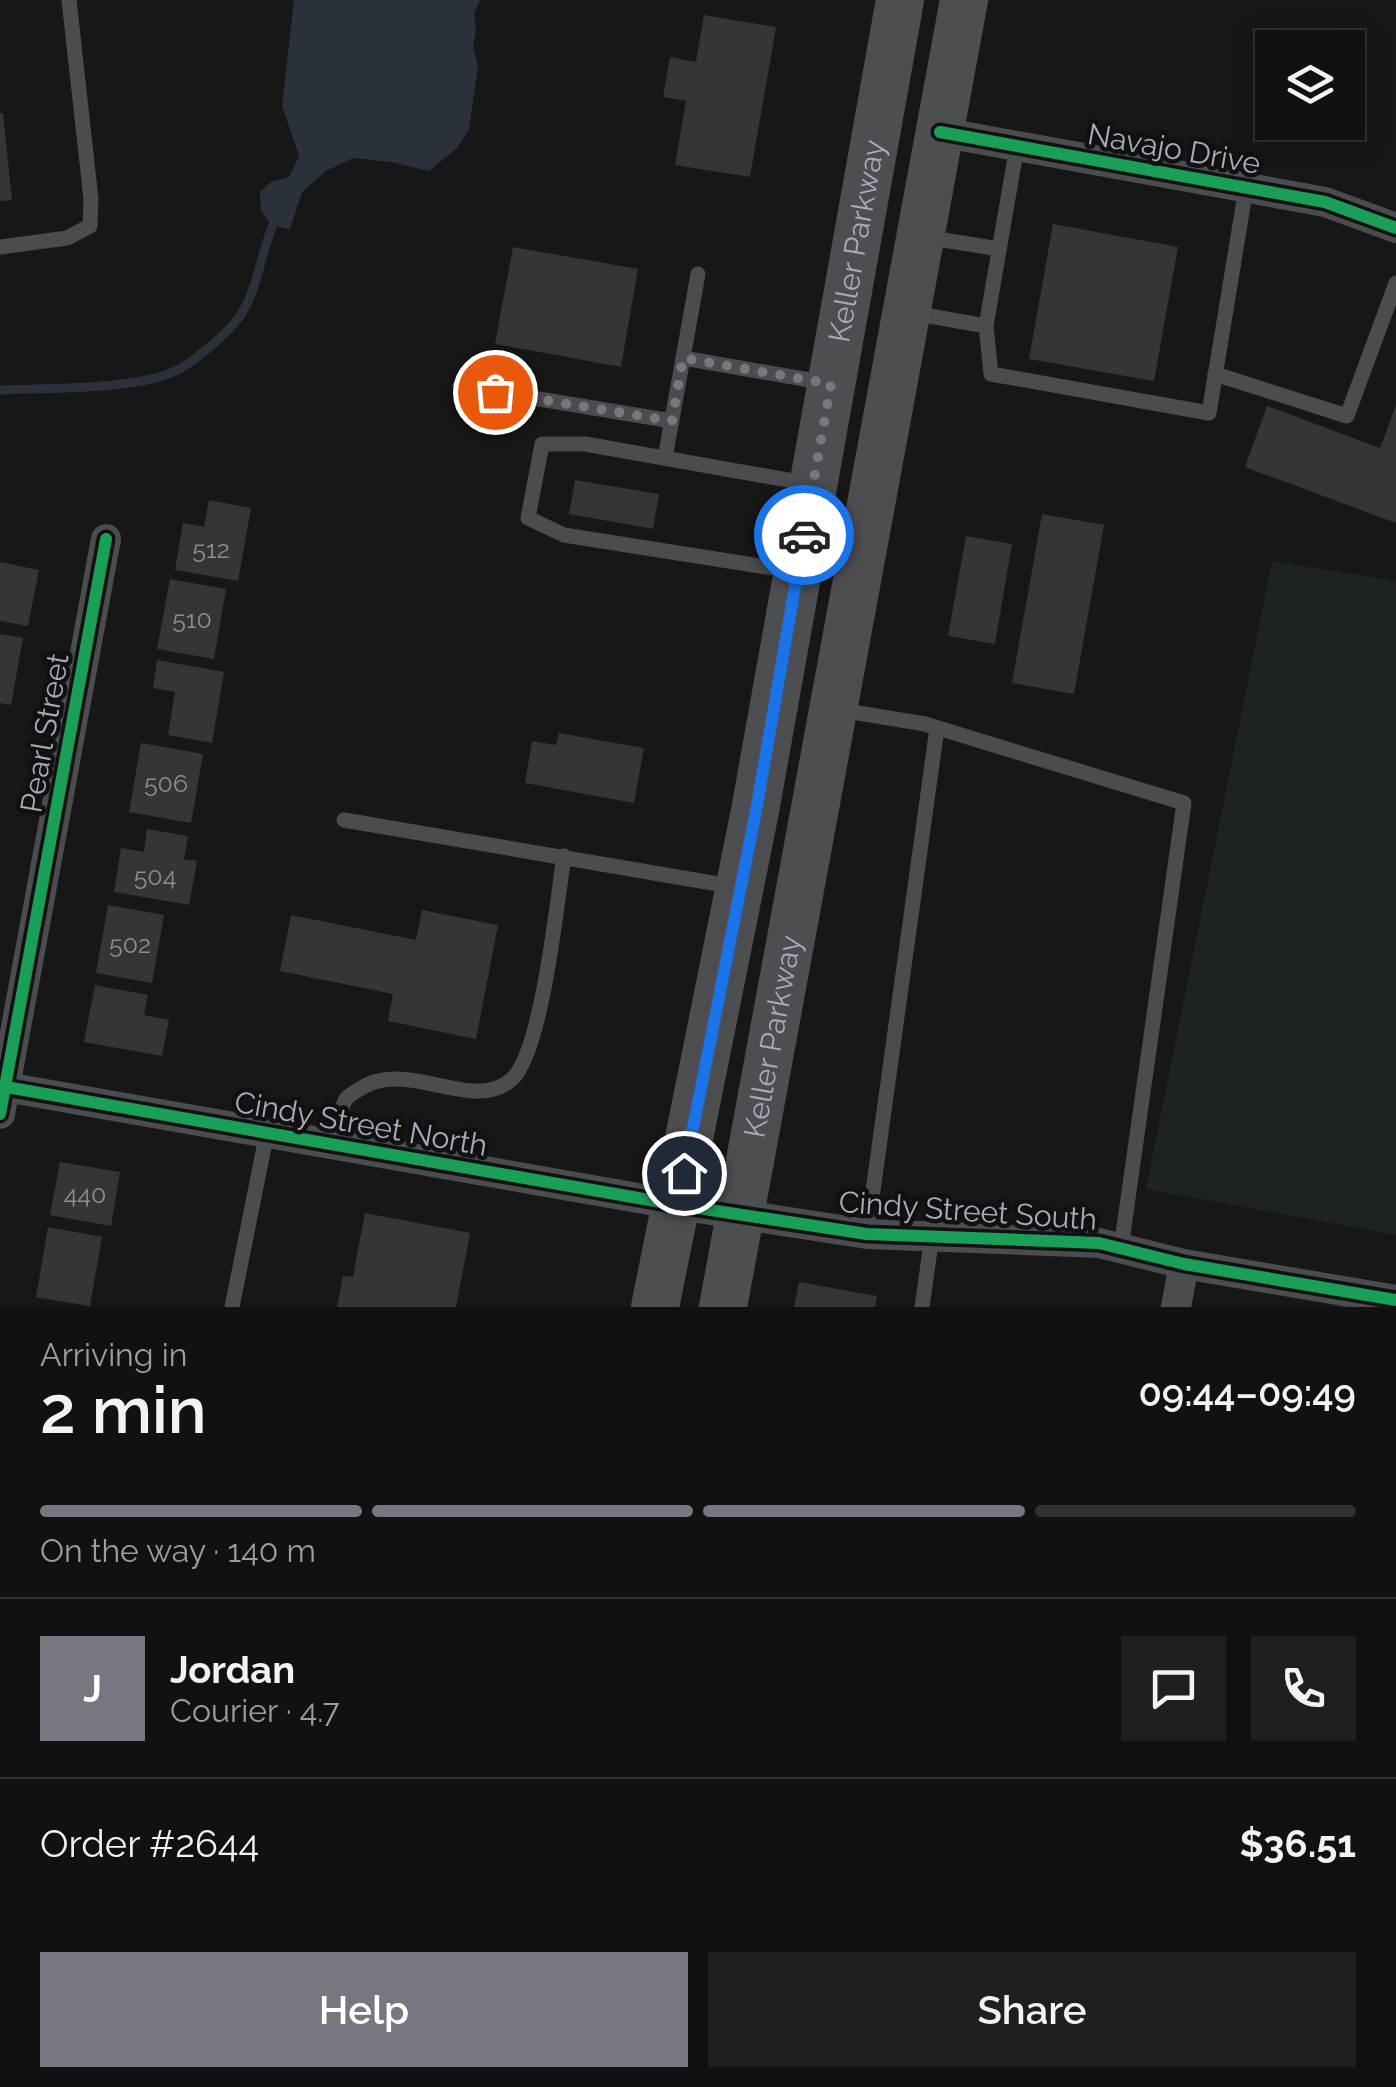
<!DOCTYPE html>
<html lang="en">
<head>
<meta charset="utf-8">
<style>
	:root { --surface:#111; --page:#1e1f1f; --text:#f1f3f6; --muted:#9c9d9f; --line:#303131; --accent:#757880 }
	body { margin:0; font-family:Raleway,sans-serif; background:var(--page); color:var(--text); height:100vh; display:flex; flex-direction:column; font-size:38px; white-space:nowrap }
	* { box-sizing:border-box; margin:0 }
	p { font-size:32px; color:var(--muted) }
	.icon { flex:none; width:55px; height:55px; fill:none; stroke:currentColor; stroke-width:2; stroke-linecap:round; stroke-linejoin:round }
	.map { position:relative; height:1307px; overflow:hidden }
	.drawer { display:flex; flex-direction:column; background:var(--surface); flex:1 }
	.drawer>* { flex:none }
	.controls { position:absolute; left:1255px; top:30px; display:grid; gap:20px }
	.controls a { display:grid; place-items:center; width:110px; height:110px; border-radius:0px; background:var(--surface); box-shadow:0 5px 25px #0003,0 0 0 2px var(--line); font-size:50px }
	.pin { position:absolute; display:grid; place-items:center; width:85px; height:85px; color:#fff; margin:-42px; border:5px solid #fff; border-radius:50%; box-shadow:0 2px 10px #0007 }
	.courier { position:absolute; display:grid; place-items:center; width:100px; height:100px; margin:-50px; border:8px solid #1a73e8; border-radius:50%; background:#fff; color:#222; box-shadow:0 2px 12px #0007 }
	.head em { font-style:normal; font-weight:600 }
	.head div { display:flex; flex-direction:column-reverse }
	.head { display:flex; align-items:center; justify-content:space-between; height:170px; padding:0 40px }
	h1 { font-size:65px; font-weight:600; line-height:75px }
	.bar { display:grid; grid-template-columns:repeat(4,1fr); gap:15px 10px; align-content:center; height:120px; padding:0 40px }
	.bar i { height:12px; border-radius:8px; background:var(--line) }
	.bar .current { background:var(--accent) }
	.bar p { grid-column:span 4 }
	.line { display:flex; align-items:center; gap:25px; padding:0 40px; border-top:2px solid var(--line) }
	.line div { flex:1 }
	.round { display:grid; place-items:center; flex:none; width:105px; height:105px; border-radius:0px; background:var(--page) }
	.action { display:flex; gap:20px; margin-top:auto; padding:20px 40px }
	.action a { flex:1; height:115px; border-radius:0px; background:var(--accent); color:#fff; font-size:40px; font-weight:600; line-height:115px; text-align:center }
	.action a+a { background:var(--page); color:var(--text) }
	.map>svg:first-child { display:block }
	.green { fill:#1d241e }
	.water { fill:#2a313a }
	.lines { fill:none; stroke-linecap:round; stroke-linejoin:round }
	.stream { stroke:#2a313a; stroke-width:9 }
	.building { fill:#353536 }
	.lane { stroke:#4b4c50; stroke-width:15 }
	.street { stroke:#4b4c50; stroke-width:30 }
	.primary { stroke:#4d4e52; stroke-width:48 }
	.cycleway-casing { stroke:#111113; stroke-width:19 }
	.cycleway { stroke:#1a9f57; stroke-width:12 }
	.done { stroke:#757880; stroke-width:10; stroke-dasharray:0 18 }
	.route { stroke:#1a73e8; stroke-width:12 }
	.labels { text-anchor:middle; stroke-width:9; stroke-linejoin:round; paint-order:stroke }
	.number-label { font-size:25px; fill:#8b8e98 }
	.street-label { font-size:30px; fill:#a8acb9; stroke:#111113 }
</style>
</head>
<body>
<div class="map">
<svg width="1396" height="1307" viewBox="0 0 1396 1307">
	<rect width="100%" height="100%" fill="#171717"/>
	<polygon class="green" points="1272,561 1396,581 1396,1235 1146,1189"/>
	<polygon class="water" points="294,0 480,0 474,13 476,31 473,46 478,66 469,129 457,148 429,171 391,162 353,158 326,171 302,192 290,229 272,226 261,211 260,192 271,182 289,177 299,156 282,106"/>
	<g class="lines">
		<path class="stream" d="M0,390C48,388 128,390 171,373C191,365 231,331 242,313C260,283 261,248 276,218"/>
	</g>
	<g class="building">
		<polygon points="704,15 776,27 750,177 675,165 686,101 663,97 670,57 696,62"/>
		<polygon points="0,113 3,113 12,200 0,201"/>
		<polygon points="1053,224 1178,247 1154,381 1029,359"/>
		<polygon points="513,247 638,269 621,367 495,344"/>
		<polygon points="1396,405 1396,523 1245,467 1267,406 1380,448"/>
		<polygon points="575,480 659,494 653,529 569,514"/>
		<polygon points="209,500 251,508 238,581 175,570 183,523 204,527"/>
		<polygon points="1042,514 1104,525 1074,694 1012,683"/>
		<polygon points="966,536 1012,544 995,644 948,636"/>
		<polygon points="0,562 39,570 28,626 0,621"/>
		<polygon points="170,579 226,589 214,659 157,649"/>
		<polygon points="0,634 23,638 11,705 0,703"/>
		<polygon points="157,660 224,672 212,743 168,735 175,692 153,688"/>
		<polygon points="559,733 644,748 634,803 525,783 532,741 556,745"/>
		<polygon points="141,743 203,754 191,823 129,812"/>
		<polygon points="147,829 188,836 184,859 197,861 189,905 114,892 121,848 144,852"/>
		<polygon points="108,905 164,915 152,983 96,973"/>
		<polygon points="422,910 498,925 476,1039 388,1021 393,994 280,971 291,915 416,940"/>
		<polygon points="95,985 148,995 144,1015 169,1020 162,1056 84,1042"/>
		<polygon points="60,1162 120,1172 111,1226 50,1215"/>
		<polygon points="365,1213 470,1233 456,1307 337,1307 343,1276 353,1277"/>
		<polygon points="48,1227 102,1237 90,1306 36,1297"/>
		<polygon points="799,1282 877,1296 875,1307 794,1307"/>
	</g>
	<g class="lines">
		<g class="lane">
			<polyline points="925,237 999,249"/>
			<polyline points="0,247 67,238 90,226 91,199 69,0"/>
			<polyline points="913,313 986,326 991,374 1209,413 1246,188"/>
			<polyline points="986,326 1017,146"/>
			<polyline points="683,358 698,274"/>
			<polyline points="1215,374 1347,416 1396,283"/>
			<polyline points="460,386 672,421"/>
			<polyline points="665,458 683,358 827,383"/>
			<polyline points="792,571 564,535 528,518 542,444 585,444 810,484"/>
			<polyline points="840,710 925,724 1184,803 1121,1248"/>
			<polyline points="344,820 736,887"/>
			<path d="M332,1143C337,1130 339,1111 346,1099C348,1096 355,1092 358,1090C407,1056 472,1115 512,1079C542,1052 557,901 564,856"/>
			<polyline points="867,1234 937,728"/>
			<polyline points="232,1307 267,1132"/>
			<polyline points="922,1307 932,1236"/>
		</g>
		<g class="street">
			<polyline points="940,132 1325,202 1396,228"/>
			<polyline points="0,1086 678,1205 867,1234 1099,1243 1184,1264 1396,1300"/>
			<polyline points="0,1114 106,539"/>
			<polyline points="1176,1307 1184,1264"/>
		</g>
		<g class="primary">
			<path id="s1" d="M655,1307L755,811L900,0"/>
			<path id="s2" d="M723,1307L964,0"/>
		</g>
		<g class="cycleway-casing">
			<g id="cycleway">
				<polyline points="940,132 1325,202 1396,228"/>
				<polyline points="0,1086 678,1205 867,1234 1099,1243 1184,1264 1396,1300"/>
				<polyline points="0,1114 106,539"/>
			</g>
		</g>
		<use href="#cycleway" class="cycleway"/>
	</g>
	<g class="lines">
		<polyline class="done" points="495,392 672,421 683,358 831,384 804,535"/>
		<polyline class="route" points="684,1173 756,811 804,535"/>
	</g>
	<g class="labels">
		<g class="number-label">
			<text x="211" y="558">512</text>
			<text x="192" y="628">510</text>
			<text x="166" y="792">506</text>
			<text x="155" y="885">504</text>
			<text x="130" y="953">502</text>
			<text x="85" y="1203">440</text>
		</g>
		<g class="street-label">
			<text transform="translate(1174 149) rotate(10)" y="10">Navajo Drive</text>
			<text dy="10" stroke="none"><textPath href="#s1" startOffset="1085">Keller Parkway</textPath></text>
			<text transform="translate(45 733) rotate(-80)" y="10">Pearl Street</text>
			<text dy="10" stroke="none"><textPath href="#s2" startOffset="275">Keller Parkway</textPath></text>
			<text transform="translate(361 1124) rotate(10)" y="10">Cindy Street North</text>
			<text transform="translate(968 1211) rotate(4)" y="10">Cindy Street South</text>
		</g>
	</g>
</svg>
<div class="controls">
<a><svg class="icon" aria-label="layers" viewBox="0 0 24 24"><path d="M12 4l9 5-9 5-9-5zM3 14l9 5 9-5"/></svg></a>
</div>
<div class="pin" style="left:495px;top:392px;background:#ea580c"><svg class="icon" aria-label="bag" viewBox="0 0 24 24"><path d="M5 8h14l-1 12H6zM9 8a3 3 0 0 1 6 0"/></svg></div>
<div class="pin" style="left:684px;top:1173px;background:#1f2937"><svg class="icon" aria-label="home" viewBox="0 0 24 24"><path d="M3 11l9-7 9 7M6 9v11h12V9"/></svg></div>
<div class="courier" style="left:804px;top:535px"><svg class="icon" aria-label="car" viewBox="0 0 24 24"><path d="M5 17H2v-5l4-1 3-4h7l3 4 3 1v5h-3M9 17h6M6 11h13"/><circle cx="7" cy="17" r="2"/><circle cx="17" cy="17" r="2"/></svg></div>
</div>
<section class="drawer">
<div class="head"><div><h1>2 min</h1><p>Arriving in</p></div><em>09:44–09:49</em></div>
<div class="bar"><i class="current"></i><i class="current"></i><i class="current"></i><i></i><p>On the way · 140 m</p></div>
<div class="line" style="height:180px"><b class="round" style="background:var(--accent);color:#fff">J</b><div><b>Jordan</b><p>Courier · 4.7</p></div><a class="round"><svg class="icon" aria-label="chat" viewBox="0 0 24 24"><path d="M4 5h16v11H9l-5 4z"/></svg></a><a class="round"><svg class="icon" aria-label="phone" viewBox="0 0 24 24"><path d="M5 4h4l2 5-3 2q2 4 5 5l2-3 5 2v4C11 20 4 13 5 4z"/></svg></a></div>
<div class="line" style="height:130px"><div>Order #2644</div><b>$36.51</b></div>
<div class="action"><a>Help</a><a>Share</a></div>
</section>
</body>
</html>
